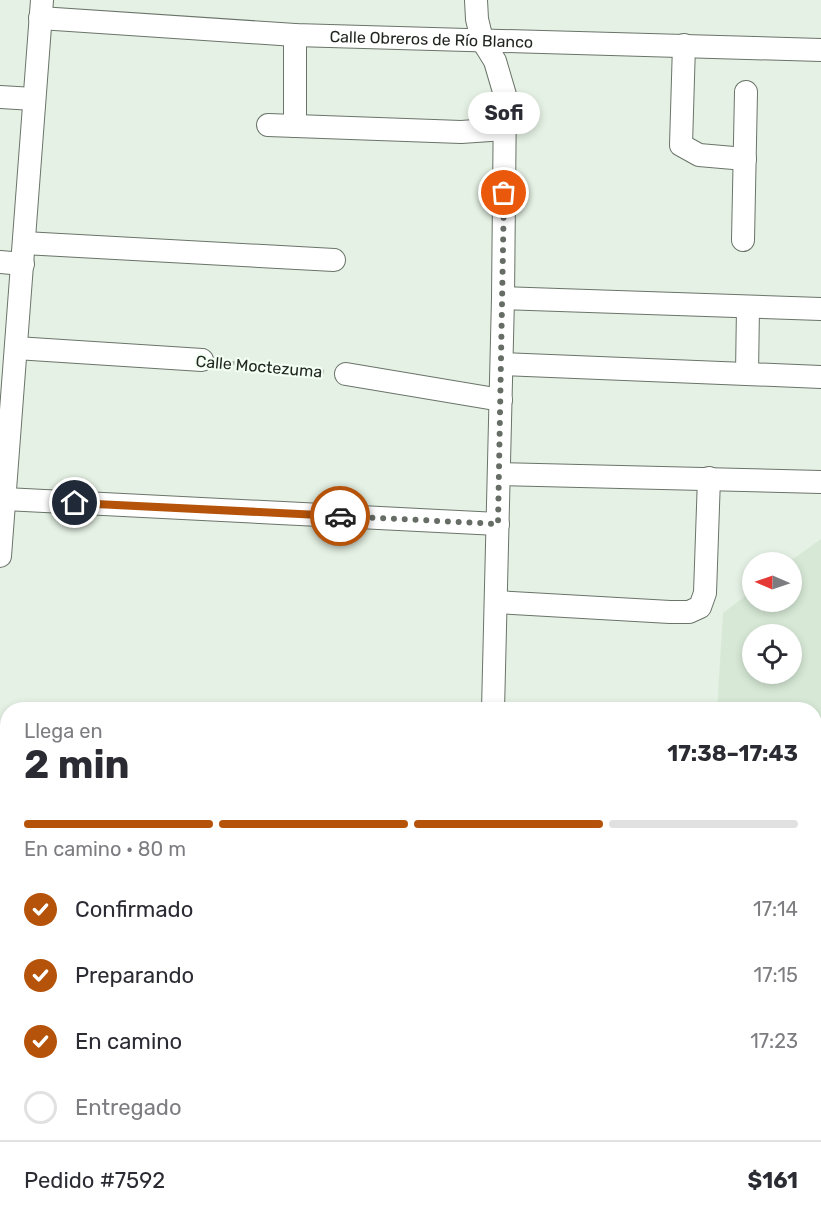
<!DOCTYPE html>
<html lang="es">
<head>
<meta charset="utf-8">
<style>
	:root { --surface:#fff; --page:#f7f7f7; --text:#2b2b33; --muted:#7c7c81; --line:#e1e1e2; --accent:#b45309 }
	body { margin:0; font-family:Rubik,sans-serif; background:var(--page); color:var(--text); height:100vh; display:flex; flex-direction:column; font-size:22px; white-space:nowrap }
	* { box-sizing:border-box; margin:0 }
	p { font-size:20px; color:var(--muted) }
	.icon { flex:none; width:33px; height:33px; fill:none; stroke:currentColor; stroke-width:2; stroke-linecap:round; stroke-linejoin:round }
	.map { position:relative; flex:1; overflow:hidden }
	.panel { position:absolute; left:0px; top:702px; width:822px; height:528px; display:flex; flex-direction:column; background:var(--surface); border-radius:24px 24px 0 0; box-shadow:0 3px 9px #0003 }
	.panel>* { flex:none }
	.needle { width:39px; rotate:272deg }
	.controls { position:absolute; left:742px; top:552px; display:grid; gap:12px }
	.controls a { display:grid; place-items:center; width:60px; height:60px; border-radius:50%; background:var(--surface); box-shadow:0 3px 9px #0003; font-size:30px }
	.pin { position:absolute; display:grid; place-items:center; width:51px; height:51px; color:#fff; margin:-26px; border:3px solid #fff; border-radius:50%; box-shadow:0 2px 6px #0007 }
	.courier { position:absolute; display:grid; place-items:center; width:60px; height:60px; margin:-30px; border:4px solid #b45309; border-radius:50%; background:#fff; color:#222; box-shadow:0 2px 8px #0007 }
	.bubble { position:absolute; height:42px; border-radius:21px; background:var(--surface); box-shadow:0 3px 9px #0003; font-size:20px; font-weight:700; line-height:42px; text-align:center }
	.summary em { font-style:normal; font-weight:700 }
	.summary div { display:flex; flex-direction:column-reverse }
	.summary { display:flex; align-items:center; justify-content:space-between; height:102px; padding:0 24px }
	h1 { font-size:39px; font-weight:700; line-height:45px }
	.bar { display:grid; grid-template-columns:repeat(4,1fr); gap:9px 6px; align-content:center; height:72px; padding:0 24px }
	.bar i { height:8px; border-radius:4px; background:var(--line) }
	.bar .current { background:var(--accent) }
	.bar p { grid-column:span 4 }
	.line { display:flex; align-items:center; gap:15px; padding:0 24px; border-top:2px solid var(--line) }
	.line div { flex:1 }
	ol { padding:0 24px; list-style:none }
	li { display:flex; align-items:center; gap:18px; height:66px }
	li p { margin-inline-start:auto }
	li .icon { padding:6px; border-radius:50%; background:var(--accent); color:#fff; stroke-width:4 }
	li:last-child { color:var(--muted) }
	li i { width:33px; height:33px; border:3px solid var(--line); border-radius:50% }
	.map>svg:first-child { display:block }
	.built { fill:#d7e9d6; fill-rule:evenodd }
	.building { fill:#a5dca4; stroke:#7b867a; stroke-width:1.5 }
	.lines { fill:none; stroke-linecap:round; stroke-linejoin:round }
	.minor-casing { stroke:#6a7469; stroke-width:24 }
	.major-casing { stroke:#6a7469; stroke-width:30 }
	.highway-casing { stroke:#6a7469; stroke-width:34 }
	.path { stroke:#a5aea4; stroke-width:4; stroke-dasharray:4.5 4.5; stroke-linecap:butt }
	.minor { stroke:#fff; stroke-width:22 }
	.major { stroke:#fff; stroke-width:28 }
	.highway { stroke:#fff; stroke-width:33 }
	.done { stroke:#666d65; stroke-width:6; stroke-dasharray:0 10.8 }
	.route { stroke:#b45309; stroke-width:8 }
	.labels { text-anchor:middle; stroke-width:4.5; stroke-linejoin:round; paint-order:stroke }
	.street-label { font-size:16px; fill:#222621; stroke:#f2fef2 }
</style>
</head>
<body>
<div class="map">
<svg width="821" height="1230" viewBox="0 0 821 1230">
	<rect width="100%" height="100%" fill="#e5f1e4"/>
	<g class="built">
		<path d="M821,539V1092L815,1095L814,710H717L723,613L753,590V602H792V562H789ZM753,634H792V674H753Z"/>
		<polygon points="821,1147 821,1230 677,1230 690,1223 814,1222 815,1151"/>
	</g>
	<polygon class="building" points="821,933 821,1049 814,1052 814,937"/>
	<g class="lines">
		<g class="minor-casing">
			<g id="minor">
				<polyline points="476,0 477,19 482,40 495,61 505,95 503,298 493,710"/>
				<path id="s1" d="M40,18L295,35L821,50"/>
				<polyline points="295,35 295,126"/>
				<polyline points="684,45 681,145 699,155 745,159"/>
				<polyline points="0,97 34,99"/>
				<polyline points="268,125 461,132 505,129"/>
				<polyline points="743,240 746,92"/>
				<polyline points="24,243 334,260"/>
				<polyline points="0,262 23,264"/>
				<polyline points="503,298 821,309"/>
				<polyline points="16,348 202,360"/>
				<polyline points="502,364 821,377"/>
				<polyline points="346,374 501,400"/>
				<polyline points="747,374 748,307"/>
				<polyline points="499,474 821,482"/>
				<polyline points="5,499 498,524"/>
				<polyline points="0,556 42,0"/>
				<polyline points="496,602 670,612 689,612 700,607 705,593 709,478"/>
				<polyline points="0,795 8,796"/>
				<polyline points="0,980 8,980"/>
				<polyline points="814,1068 821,1064"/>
				<polyline points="170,1222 170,1230"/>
			</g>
		</g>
		<g class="major-casing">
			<g id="major">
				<polyline points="0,1148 8,1148"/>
				<polyline points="0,1185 8,1185"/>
			</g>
		</g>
		<g class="highway-casing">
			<g id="highway">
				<polyline points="814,1137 821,1133"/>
				<polyline points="632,1230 647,1222"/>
			</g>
		</g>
		<polyline class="path" points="221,362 327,372"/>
		<use href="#minor" class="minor"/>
		<use href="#major" class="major"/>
		<use href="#highway" class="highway"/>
	</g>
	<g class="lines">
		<polyline class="done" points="340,516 498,524 504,193"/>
		<polyline class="route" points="75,503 340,516"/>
	</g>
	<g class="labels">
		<g class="street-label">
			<text dy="6" stroke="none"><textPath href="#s1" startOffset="392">Calle Obreros de Río Blanco</textPath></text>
			<text transform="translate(259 366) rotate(5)" y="6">Calle Moctezuma</text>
		</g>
	</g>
</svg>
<div class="controls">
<a><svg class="needle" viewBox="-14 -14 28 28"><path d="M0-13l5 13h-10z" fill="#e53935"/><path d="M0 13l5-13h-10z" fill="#7c7c81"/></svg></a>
<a><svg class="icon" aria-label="locate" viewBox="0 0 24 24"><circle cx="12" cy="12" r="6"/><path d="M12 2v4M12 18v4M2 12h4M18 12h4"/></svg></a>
</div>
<div class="pin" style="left:504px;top:193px;background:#ea580c"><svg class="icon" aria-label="bag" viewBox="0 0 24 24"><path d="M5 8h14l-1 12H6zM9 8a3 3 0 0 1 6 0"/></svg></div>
<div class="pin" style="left:75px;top:503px;background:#1f2937"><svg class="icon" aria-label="home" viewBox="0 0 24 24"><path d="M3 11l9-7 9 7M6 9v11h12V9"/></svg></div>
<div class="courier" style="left:340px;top:516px"><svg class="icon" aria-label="car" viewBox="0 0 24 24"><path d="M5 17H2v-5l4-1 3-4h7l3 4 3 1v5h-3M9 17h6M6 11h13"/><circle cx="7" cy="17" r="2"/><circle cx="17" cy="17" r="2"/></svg></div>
<div class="bubble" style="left:468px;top:92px;width:72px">Sofi</div>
<section class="panel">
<div class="summary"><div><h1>2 min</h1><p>Llega en</p></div><em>17:38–17:43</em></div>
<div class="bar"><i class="current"></i><i class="current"></i><i class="current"></i><i></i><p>En camino · 80 m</p></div>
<ol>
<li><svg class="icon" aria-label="check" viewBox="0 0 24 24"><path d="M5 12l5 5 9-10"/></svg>Confirmado<p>17:14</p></li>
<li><svg class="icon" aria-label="check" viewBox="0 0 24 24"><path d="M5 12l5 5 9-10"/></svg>Preparando<p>17:15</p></li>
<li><svg class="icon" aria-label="check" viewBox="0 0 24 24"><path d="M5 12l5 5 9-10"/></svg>En camino<p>17:23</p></li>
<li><i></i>Entregado</li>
</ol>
<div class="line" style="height:78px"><div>Pedido #7592</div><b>$161</b></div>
</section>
</div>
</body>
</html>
